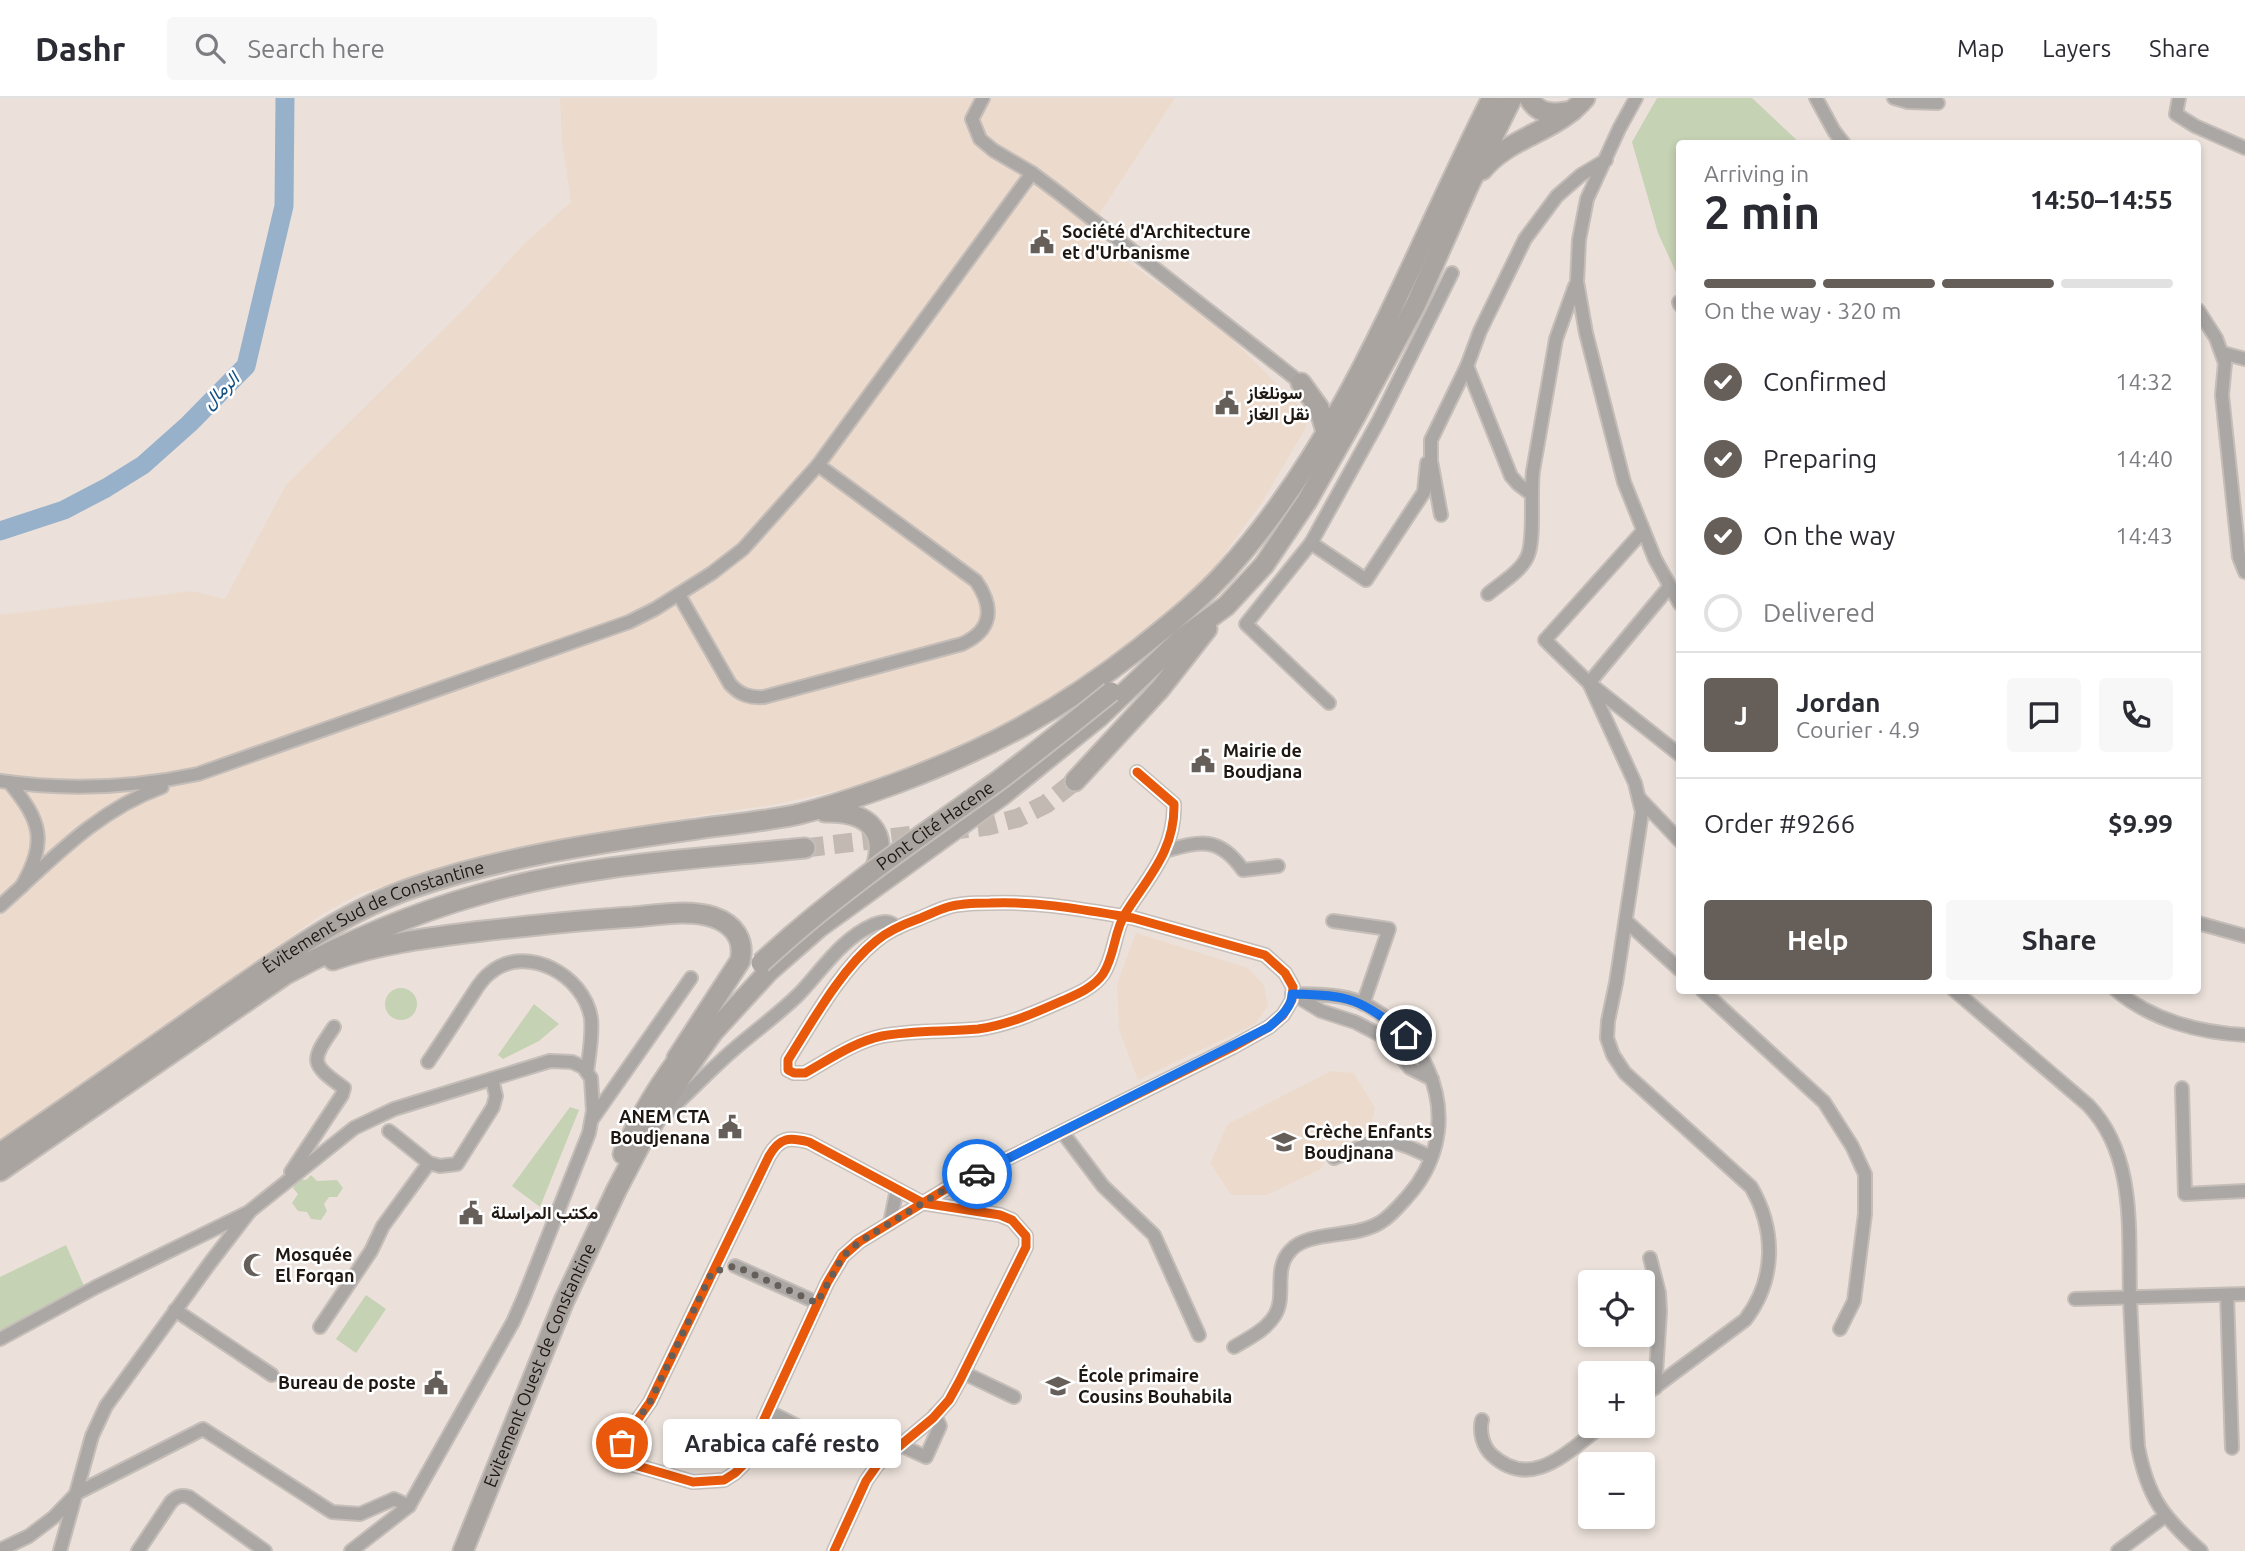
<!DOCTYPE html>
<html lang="en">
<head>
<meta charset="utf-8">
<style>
	:root { --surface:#fff; --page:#f7f7f7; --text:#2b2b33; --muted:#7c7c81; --line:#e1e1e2; --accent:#665e58 }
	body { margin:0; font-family:Ubuntu,Vazirmatn,sans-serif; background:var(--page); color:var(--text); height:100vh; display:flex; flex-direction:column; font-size:26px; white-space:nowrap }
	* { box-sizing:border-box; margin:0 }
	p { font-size:23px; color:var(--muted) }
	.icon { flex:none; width:38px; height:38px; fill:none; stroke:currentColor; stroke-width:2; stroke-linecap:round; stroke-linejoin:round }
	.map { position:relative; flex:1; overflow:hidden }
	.side { position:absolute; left:1676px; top:42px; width:525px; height:854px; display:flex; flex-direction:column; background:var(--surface); border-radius:7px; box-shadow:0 4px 10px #0003 }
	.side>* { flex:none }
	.buttons { position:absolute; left:1578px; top:1172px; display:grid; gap:14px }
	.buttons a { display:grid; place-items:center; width:77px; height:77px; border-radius:7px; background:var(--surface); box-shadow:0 4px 10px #0003; font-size:35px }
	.pin { position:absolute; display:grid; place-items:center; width:60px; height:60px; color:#fff; margin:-30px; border:4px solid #fff; border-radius:50%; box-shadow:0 2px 7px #0007 }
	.courier { position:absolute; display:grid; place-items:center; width:70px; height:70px; margin:-35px; border:5px solid #1a73e8; border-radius:50%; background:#fff; color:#222; box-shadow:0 2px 9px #0007 }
	.bubble { position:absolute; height:49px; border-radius:7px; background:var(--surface); box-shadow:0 4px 10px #0003; font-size:23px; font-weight:700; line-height:49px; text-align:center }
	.head em { font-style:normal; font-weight:700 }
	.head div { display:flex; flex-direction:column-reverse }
	.head { display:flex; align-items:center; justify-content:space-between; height:119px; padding:0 28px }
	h1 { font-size:46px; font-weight:700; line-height:52px }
	.bar { display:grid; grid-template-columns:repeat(4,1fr); gap:10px 7px; align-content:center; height:84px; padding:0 28px }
	.bar i { height:9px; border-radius:5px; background:var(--line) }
	.bar .selected { background:var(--accent) }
	.bar p { grid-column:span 4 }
	.line { display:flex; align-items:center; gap:18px; padding:0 28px; border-top:2px solid var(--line) }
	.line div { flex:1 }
	.round { display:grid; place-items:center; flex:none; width:74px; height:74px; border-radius:7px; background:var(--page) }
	ol { padding:0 28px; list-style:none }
	li { display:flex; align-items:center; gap:21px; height:77px }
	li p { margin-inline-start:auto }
	li .icon { padding:7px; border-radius:50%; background:var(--accent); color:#fff; stroke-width:4 }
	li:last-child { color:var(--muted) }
	li i { width:38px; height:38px; border:4px solid var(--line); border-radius:50% }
	.action { display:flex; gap:14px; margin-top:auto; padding:14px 28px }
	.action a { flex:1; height:80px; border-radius:7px; background:var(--accent); color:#fff; font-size:28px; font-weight:700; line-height:80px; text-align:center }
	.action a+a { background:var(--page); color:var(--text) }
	header { display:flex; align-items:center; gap:42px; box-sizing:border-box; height:98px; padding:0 35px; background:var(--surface); border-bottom:2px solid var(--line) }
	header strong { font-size:33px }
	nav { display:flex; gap:38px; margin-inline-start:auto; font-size:24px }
	.search { width:490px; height:63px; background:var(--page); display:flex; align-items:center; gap:18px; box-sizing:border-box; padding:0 24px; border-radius:7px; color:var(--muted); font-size:26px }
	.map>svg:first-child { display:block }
	.built { fill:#ecdacc }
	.green { fill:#c6d2b4 }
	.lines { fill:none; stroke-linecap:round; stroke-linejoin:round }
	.river { stroke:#98b1cb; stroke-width:19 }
	.highway-tunnel { stroke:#c2b9b2; stroke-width:19; stroke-dasharray:19 10; stroke-linecap:butt }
	.minor-casing { stroke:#c4bdb8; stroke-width:16 }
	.highway-casing { stroke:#c4bdb8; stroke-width:23 }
	.minor { stroke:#aba7a5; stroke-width:12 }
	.highway { stroke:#aaa4a0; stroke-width:19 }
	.highway-bridge-casing { stroke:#c4bdb8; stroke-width:23; stroke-linecap:butt }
	.highway-bridge { stroke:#aaa4a0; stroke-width:19 }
	.cycleway-casing { stroke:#fff; stroke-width:13 }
	.cycleway { stroke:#e8590c; stroke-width:9 }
	.done { stroke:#665e58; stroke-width:7; stroke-dasharray:0 12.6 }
	.route { stroke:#1a73e8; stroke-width:9 }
	.labels { text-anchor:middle; stroke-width:5; stroke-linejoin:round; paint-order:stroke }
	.poi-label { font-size:18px; font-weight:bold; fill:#1e1712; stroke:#fff; text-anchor:start }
	.street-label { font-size:18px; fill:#1e1712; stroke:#fff }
	.water-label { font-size:19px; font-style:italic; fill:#124f82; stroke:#fff }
</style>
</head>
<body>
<header>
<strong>Dashr</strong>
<div class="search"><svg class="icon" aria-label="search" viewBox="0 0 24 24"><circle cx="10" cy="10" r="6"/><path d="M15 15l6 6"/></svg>Search here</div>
<nav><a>Map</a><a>Layers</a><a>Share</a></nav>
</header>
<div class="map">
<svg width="2245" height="1453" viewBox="0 0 2245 1453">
	<rect width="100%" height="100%" fill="#ebe1da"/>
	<g class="built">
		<polygon points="560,0 1175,0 1087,135 1221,230 1300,309 1307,318 1305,331 1264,401 1208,479 1154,532 1066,594 999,633 936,662 854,689 777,706 702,717 494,757 361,795 324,815 223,888 0,1042 0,517 192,493 225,501 286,387 468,207 524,146 571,104 562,43"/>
		<polygon points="1136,835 1248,870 1264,888 1268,907 1255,926 1138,982 1119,931 1117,886"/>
		<polygon points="1331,973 1354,975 1375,1010 1369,1035 1329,1053 1321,1071 1267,1097 1231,1097 1210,1065 1228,1026"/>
	</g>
	<g class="green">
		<polygon points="1657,0 1752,0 1800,45 1680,46 1680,183 1658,135 1632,44"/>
		<circle cx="401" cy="906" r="16"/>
		<polygon points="534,906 559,926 539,943 503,961 498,957"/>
		<polygon points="570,1009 579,1012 540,1109 512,1088"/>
		<polygon points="311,1077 317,1083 337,1082 343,1090 337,1099 329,1099 324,1106 327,1113 321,1122 311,1121 307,1114 298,1113 292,1105 298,1096 293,1090 299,1081 306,1082"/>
		<polygon points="66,1147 85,1190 0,1234 0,1179"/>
		<polygon points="366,1197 386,1211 356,1255 336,1241"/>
	</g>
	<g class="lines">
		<polyline class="river" points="0,433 64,412 106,390 143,367 189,326 246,268 284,108 285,0"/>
		<polyline class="highway-tunnel" points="805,750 988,728 1018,720 1046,706 1075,683"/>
		<g class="minor-casing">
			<g id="minor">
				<polyline points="983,0 972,21 980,41 993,52 1032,75 1060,96 1301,285"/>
				<polyline points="1636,0 1619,31 1587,101 1579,142 1577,184 1586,235 1624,384 1655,461 1680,506"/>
				<polyline points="1816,0 1834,33 1844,46"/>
				<polyline points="1894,0 1908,4 1938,5"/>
				<polyline points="2179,0 2176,16 2195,28 2245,50"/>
				<polyline points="1679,204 1680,207"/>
				<polyline points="2198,212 2216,240 2225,265 2222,297 2239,459 2245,474"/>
				<polyline points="2223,255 2245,261"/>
				<polyline points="1467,268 1511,378 1518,386 1530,395"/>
				<polyline points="1441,417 1431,363 1431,342 1467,268 1480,233 1525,141 1557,98 1581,77 1606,62"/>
				<polyline points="1643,433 1545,542 1589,585 1680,657"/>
				<polyline points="1311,445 1366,482 1424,394 1427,365"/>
				<path d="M1488,496C1501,485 1522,473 1528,457C1535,439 1530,396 1533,373L1556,241L1575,188"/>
				<path d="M679,497L730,586C740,597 750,600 764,599L962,546C993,532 994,509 976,483L818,367"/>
				<polyline points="1329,605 1246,526 1311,445 1379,322 1452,175"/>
				<path d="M0,683C68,693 132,690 198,676L629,524L655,511L712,475L743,451L818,367L1032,75"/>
				<path d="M9,684C42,724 47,743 22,788C65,748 106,709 162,689"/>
				<polyline points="1640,701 1680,743"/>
				<path d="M1165,753C1201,743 1219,738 1243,772L1278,768"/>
				<polyline points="0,808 22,788"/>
				<polyline points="1333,823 1389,831 1363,906"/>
				<polyline points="1626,823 1680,872"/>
				<polyline points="2198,825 2245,838"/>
				<polyline points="1702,892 1824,1004 1852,1048 1865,1076 1865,1116 1854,1203 1840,1231"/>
				<path d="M1954,892L2088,1007C2137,1058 2128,1134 2130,1200C2132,1250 2135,1300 2138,1349C2148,1400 2163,1419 2201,1453"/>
				<path d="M2116,892C2151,922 2200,935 2245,937"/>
				<polyline points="1293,896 1321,913 1355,924 1380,937 1396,952 1410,970 1432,981"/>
				<path d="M428,964C441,945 454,925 467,905C474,895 480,882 490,875C526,845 584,877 591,920C593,937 589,957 587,974"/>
				<polyline points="2182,990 2185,1096 2245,1093"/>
				<path d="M662,1019C683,1001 701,981 721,963C746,939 775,920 799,896C822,872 841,841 873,827C883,823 890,822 897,830"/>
				<polyline points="593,1020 691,880"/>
				<polyline points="389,1033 429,1065 440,1068 457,1066 493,1009 496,998 492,981"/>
				<polyline points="1063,1035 1103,1088 1154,1137 1199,1237"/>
				<path d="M1334,1060C1383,1040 1382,1036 1431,1059"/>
				<path d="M291,1074L342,997L344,990C309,965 311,963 334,929"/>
				<polyline points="890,1125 897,1091"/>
				<polyline points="1650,1160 1659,1195 1660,1214 1655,1290"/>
				<polyline points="735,1168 818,1205"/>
				<polyline points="2227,1197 2232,1350"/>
				<polyline points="2075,1201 2245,1196"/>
				<polyline points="175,1212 272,1277"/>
				<polyline points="320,1229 371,1153 383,1128 429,1065"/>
				<polyline points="0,1241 96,1189 249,1114"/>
				<path d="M1234,1249C1249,1240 1266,1232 1275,1217C1287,1197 1272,1171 1291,1152C1309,1132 1355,1141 1381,1124C1391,1118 1400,1107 1408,1098C1463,1036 1440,949 1370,909C1346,895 1319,897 1292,896"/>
				<polyline points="964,1275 1014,1299"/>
				<path d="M1643,1298L1745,1222C1776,1182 1776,1132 1751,1089L1625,975L1613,957L1607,940L1608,923L1616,885L1642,714L1635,685L1589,585L1670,488"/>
				<path d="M769,1314C804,1330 850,1359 888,1359"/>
				<path d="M1482,1322C1479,1334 1483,1349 1492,1357C1532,1394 1569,1352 1602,1328"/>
				<polyline points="902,1348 926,1359 940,1328 935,1317"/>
				<polyline points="0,1452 29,1438 54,1419 77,1395 203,1331 332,1414 360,1416 394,1401 409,1408"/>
				<polyline points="60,1453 92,1338 106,1308 210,1165 250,1113 354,1030 394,1011 550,963 572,964 583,969 591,980 593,1013 589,1035 524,1199 513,1224 409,1408 351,1453"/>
				<path d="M138,1453L171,1404C177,1398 181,1397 189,1399L265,1453"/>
				<path d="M834,1453L866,1383L878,1366L933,1320L949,1302L960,1282L1026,1149V1138L1012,1122L1000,1117L923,1105L809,1044C789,1039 780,1039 769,1058L650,1304L622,1344L619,1354L624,1364L693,1384L724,1382L735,1375L743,1367L827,1185L843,1158L859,1144L944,1092L1233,949L1269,929L1283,917L1292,902L1293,889L1285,875L1265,857L1133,820C1085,812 1039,803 990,805C976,805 961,805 948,809C938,812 928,817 918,821C904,826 888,833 876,843C841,871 812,924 788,962V972L794,975H805C830,961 854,944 882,938C913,932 946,934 978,931C1008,927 1037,914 1064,902C1078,896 1094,889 1103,876C1115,858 1114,833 1125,816C1148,779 1175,753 1174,706L1137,674"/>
				<polyline points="2118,1453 2165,1418"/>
			</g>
		</g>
		<g class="highway-casing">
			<g id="highway">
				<path d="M1529,0C1539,18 1554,16 1572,13"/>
				<path d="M1482,72C1510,38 1557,34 1585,0"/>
				<polyline points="1301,285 1319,310 1327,337"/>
				<polyline points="1075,683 1160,591 1207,531"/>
				<path d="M825,714C869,713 891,734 873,777"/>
				<path d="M333,862C378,846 427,840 474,834C527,828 580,822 633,819C658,817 689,811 713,819C734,826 745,842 740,863L677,960"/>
				<path id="s1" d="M0,1055C75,1004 149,952 223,900C284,858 344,813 415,789C503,759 597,745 690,732C725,727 760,724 795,717C830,709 864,697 897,685C991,650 1062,611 1141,549C1172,524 1201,501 1227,472C1350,336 1410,160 1492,0"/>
				<path d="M623,1056C640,1018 661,983 687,950"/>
				<path d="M0,1073L286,876C348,843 411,816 478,797C584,766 696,761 805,750"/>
				<path id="s2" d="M463,1453L564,1203L616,1093L640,1047L679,982L713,934L769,873L818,830L1001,698L1100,618L1182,540L1226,508L1264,467L1307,403L1356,317L1416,206L1468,89L1512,0"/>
			</g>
		</g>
		<use href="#minor" class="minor"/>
		<use href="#highway" class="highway"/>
		<g class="highway-bridge-casing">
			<g id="highway-bridge">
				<path id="s3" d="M761,865C834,797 916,741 998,683C1036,654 1074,624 1111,594"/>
			</g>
		</g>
		<use href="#highway-bridge" class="highway-bridge"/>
		<g class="cycleway-casing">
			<path id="cycleway" d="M834,1453L866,1383L878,1366L933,1320L949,1302L960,1282L1026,1149V1138L1012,1122L1000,1117L923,1105L809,1044C789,1039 780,1039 769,1058L650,1304L622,1344L619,1354L624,1364L693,1384L724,1382L735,1375L743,1367L827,1185L843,1158L859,1144L944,1092L1233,949L1269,929L1283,917L1292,902L1293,889L1285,875L1265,857L1133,820C1085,812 1039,803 990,805C976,805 961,805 948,809C938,812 928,817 918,821C904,826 888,833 876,843C841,871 812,924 788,962V972L794,975H805C830,961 854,944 882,938C913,932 946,934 978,931C1008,927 1037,914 1064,902C1078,896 1094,889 1103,876C1115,858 1114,833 1125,816C1148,779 1175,753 1174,706L1137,674"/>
		</g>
		<use href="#cycleway" class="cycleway"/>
	</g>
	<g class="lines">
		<polyline class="done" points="622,1345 650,1304 712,1174 735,1168 817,1205 843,1158 859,1144 944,1092 977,1076"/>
		<path class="route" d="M977,1076L1269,929C1279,920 1292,910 1292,896C1351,897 1360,901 1406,937"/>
	</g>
	<defs>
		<g id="civic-bare" transform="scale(1.89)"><path d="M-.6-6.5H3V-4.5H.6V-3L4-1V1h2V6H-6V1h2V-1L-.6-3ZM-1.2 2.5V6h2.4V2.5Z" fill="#665e58" stroke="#fff" stroke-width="2.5" paint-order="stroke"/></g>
		<g id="school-bare" transform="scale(1.89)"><path d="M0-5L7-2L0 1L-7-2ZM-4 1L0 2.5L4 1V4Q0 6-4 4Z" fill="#665e58" stroke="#fff" stroke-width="2.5" paint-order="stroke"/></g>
		<g id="mosque-bare" transform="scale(1.89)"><path d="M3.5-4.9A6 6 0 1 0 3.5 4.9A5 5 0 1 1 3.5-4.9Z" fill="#665e58" stroke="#fff" stroke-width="2.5" paint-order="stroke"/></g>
	</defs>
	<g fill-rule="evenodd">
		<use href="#civic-bare" x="1042" y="144"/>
		<use href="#civic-bare" x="1227" y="305"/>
		<use href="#civic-bare" x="1203" y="663"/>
		<use href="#civic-bare" x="730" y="1029"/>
		<use href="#school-bare" x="1284" y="1044"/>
		<use href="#civic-bare" x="471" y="1115"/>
		<use href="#mosque-bare" x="255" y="1167"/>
		<use href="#civic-bare" x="436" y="1285"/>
		<use href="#school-bare" x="1058" y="1288"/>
	</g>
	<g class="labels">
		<g class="poi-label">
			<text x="1062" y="140">Société d'Architecture<tspan x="1062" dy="21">et d'Urbanisme</tspan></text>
			<text x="1247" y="301">سونلغاز<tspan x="1247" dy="21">نقل الغاز</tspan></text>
			<text x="1223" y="659">Mairie de<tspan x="1223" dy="21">Boudjana</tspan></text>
			<text x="710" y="1025" text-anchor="end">ANEM CTA<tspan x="710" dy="21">Boudjenana</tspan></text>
			<text x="1304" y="1040">Crèche Enfants<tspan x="1304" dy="21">Boudjnana</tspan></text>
			<text x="491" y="1121">مكتب المراسلة</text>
			<text x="275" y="1163">Mosquée<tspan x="275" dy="21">El Forqan</tspan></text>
			<text x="1078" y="1284">École primaire<tspan x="1078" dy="21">Cousins Bouhabila</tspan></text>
			<text x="416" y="1291" text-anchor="end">Bureau de poste</text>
		</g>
		<g class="street-label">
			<text dy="6" stroke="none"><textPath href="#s3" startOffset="222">Pont Cité Hacene</textPath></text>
			<text dy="6" stroke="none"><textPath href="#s1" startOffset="444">Évitement Sud de Constantine</textPath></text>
			<text dy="6" stroke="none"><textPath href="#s2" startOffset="201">Evitement Ouest de Constantine</textPath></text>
		</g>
		<g class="water-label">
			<text transform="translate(220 292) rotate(-44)" y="7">الرمال</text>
		</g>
	</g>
</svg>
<div class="buttons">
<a><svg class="icon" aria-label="locate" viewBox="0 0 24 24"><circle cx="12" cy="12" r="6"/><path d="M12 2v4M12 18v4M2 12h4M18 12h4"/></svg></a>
<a>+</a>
<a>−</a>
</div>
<div class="pin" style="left:622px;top:1345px;background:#ea580c"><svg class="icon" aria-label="bag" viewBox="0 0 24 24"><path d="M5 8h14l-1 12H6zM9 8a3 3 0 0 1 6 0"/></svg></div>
<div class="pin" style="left:1406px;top:937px;background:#1f2937"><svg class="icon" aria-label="home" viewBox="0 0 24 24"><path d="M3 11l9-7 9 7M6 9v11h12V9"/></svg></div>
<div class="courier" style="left:977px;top:1076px"><svg class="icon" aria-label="car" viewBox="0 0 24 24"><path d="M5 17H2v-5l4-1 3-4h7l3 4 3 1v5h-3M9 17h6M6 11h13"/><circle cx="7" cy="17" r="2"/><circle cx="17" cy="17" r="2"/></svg></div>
<div class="bubble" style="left:663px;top:1321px;width:238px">Arabica café resto</div>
<section class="side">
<div class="head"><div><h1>2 min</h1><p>Arriving in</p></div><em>14:50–14:55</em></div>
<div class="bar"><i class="selected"></i><i class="selected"></i><i class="selected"></i><i></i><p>On the way · 320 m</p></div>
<ol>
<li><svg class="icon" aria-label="check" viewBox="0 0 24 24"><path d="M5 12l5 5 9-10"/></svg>Confirmed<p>14:32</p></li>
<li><svg class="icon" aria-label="check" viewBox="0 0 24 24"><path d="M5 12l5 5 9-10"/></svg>Preparing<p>14:40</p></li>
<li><svg class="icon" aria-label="check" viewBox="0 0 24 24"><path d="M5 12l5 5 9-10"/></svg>On the way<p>14:43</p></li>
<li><i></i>Delivered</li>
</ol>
<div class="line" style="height:126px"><b class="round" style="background:var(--accent);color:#fff">J</b><div><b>Jordan</b><p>Courier · 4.9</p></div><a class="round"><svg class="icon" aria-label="chat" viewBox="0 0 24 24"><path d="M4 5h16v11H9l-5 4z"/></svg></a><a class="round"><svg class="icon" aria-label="phone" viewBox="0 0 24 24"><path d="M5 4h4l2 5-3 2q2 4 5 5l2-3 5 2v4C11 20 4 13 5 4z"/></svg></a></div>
<div class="line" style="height:91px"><div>Order #9266</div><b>$9.99</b></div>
<div class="action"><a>Help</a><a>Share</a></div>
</section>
</div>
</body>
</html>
